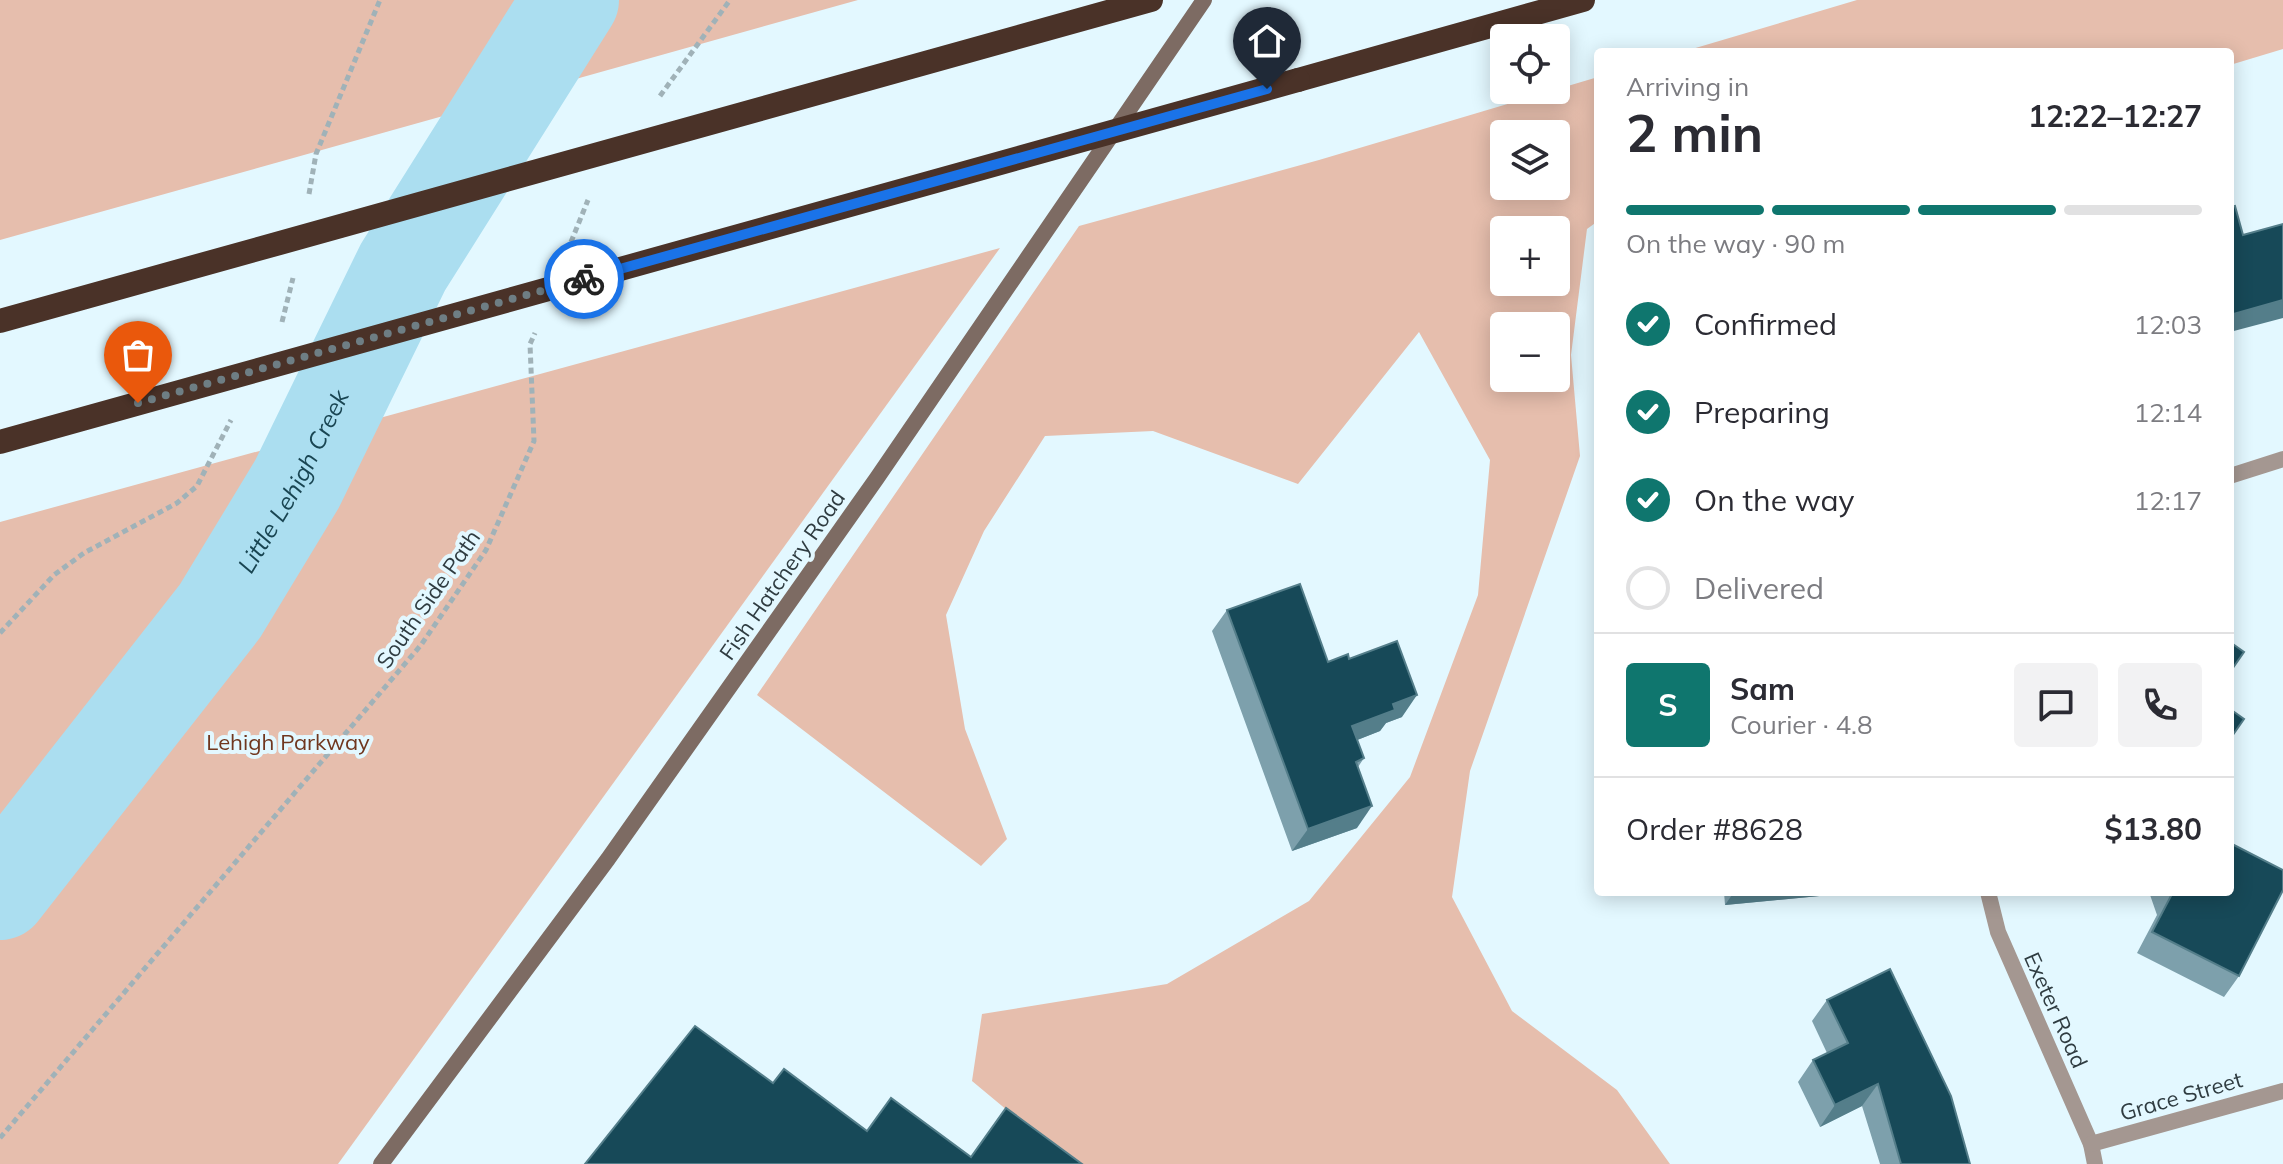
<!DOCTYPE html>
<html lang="en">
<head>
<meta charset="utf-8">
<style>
	:root { --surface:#fff; --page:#f2f2f3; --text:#2b2b33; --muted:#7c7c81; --line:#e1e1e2; --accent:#0f766e }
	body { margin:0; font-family:Mulish,sans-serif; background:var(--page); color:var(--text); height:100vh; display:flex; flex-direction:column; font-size:30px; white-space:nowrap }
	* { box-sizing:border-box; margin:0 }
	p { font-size:26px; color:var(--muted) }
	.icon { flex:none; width:44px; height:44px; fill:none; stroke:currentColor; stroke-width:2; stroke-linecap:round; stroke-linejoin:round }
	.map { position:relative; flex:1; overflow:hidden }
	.side { position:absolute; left:1594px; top:48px; width:640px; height:848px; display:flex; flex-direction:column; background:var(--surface); border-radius:8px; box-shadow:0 4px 20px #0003 }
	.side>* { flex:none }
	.fabs { position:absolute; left:1490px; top:24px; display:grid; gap:16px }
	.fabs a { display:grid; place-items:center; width:80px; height:80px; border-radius:8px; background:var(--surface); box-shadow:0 4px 20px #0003; font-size:40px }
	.pin { position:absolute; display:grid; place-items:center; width:68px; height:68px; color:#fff; margin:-82px -34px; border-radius:50% 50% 50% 0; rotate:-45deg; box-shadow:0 0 8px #0007 }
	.pin .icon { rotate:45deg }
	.courier { position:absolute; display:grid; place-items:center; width:80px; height:80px; margin:-40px; border:6px solid #1a73e8; border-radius:50%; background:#fff; color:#222; box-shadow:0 2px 10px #0007 }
	.head em { font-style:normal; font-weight:700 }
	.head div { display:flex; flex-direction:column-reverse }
	.head { display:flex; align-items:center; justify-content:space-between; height:136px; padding:0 32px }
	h1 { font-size:52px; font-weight:700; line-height:60px }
	.bar { display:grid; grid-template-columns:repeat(4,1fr); gap:12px 8px; align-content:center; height:96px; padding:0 32px }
	.bar i { height:10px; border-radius:6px; background:var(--line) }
	.bar .current { background:var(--accent) }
	.bar p { grid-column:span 4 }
	.line { display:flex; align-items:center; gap:20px; padding:0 32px; border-top:2px solid var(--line) }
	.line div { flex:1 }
	.round { display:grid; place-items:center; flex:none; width:84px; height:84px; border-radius:8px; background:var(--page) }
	ol { padding:0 32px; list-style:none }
	li { display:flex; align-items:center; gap:24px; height:88px }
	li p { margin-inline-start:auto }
	li .icon { padding:8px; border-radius:50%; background:var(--accent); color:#fff; stroke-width:4 }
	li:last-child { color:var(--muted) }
	li i { width:44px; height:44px; border:4px solid var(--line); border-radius:50% }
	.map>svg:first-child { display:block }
	.green { fill:#e6bead; fill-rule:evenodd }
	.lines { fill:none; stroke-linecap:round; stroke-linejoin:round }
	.river { stroke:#abdef0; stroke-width:96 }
	.path { stroke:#a0b2b8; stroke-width:5; stroke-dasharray:6 4; stroke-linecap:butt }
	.street { stroke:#a49791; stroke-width:16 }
	.secondary { stroke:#7d6b63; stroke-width:16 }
	.highway { stroke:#4a3228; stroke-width:24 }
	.highway-bridge { stroke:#4a3228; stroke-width:24 }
	.wall { fill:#7da0ac }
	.shaded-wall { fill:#547e8a }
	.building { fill:#174958; stroke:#547e8a; stroke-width:2 }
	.done { stroke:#6e7e84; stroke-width:8; stroke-dasharray:0 14.4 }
	.route { stroke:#1a73e8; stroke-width:10 }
	.labels { text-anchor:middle; stroke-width:8; stroke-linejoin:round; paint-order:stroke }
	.street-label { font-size:22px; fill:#2f3c41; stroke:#e3f8ff }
	.park-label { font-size:22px; fill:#70371f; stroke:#e3f8ff }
	.water-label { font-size:24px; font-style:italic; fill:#194552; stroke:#e3f8ff }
</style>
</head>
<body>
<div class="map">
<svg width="2283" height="1164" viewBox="0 0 2283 1164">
	<rect width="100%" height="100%" fill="#e3f8ff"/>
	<g class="green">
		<polygon points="0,0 858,0 0,240"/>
		<polygon points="1857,0 2283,0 2283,49 2230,65 2230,52 1682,52"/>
		<path d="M1598,77V221L1587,229L1571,355L1580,456L1470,771L1452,897L1512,1011L1617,1090L1670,1164H1072L972,1081L982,1014L1167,984L1309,901L1410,777L1478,595L1490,460L1419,332L1298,484L1153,431L1045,436L984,531L946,615L965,729L1007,839L981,866L757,695L1079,226L1319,160ZM1504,134H1556V186H1504ZM1504,230H1556V282H1504ZM1504,326H1556V378H1504Z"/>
		<polygon points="1000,248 338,1164 0,1164 0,522"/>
	</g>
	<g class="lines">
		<path class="river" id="s1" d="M0,892L220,611L297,484L403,267L571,0"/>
		<g class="path">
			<polyline points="660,96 730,0"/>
			<polyline points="309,194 316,154 380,0"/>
			<polyline points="571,242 588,200"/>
			<polyline points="282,322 293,278"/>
			<polyline points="0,633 54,575 84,553 177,503 197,486 231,420"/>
			<polyline points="0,1138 421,645 486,550 534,441 530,344 535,333"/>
		</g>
		<g class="street">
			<polyline points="2230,476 2283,459"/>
			<polyline points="1988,892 1998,932 2091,1144 2095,1164"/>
			<polyline points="2091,1144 2283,1091"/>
		</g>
		<polyline class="secondary" points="381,1164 608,859 877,478 1204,0"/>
		<polyline class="highway" points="1298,80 1583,0"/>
		<g class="highway-bridge">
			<polyline points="0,321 1151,0"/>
			<polyline points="0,442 1298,80"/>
		</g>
	</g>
	<g class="wall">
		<polygon points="1227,610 1328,662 1402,717 1386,723 1380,731 1357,740 1364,758 1358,767 1357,828 1292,851 1212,631"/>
		<polygon points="1724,892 1841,892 1840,894 1725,905"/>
		<polygon points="2149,892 2230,892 2239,976 2224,997 2137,953 2157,915"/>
		<polygon points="1827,1000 1970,1164 1880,1164 1862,1106 1820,1127 1798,1082 1813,1060 1827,1053 1812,1021"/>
	</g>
	<g class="shaded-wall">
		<polygon points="2283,300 2283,318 2230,332 2230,315"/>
		<polygon points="1417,695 1402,717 1386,723 1380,731 1337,748 1352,726 1393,704"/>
		<polygon points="1372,806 1357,828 1292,851 1308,829"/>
		<polygon points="1734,892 1841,892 1840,894 1725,905"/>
		<polygon points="1878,1084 1862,1106 1820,1127 1835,1105"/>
	</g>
	<g class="building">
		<polygon points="2235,206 2243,235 2283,224 2283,300 2230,315 2230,207"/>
		<polygon points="1300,584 1328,662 1348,654 1349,659 1397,641 1417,695 1393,704 1395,710 1352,726 1364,758 1356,762 1372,806 1308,829 1227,610"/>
		<polygon points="2230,642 2244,652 2230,672"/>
		<polygon points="2230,709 2244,719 2230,739"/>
		<polygon points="2230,843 2283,870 2283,890 2239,976 2152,932 2172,894 2171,892 2230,892"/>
		<polygon points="1890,969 1951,1096 1970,1164 1901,1164 1878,1084 1835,1105 1813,1060 1848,1043 1827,1000"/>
		<polygon points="695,1026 773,1083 784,1069 867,1131 891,1098 971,1157 1006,1108 1082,1164 585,1164"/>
	</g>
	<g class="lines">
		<polyline class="done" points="138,403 584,279"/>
		<polyline class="route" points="584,279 1267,89"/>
	</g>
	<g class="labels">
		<g class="street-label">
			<text transform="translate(782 575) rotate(-55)" y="8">Fish Hatchery Road</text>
			<text transform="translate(428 599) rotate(-55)" y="8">South Side Path</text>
			<text transform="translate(2056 1010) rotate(66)" y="8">Exeter Road</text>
			<text transform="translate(2181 1096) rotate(-16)" y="8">Grace Street</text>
		</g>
		<g class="park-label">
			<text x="288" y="750">Lehigh Parkway</text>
		</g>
		<g class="water-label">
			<text dy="8" stroke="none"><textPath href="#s1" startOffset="506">Little Lehigh Creek</textPath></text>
		</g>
	</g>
</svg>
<div class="fabs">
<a><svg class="icon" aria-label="locate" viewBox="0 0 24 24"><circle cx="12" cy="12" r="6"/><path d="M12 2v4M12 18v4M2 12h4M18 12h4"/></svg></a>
<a><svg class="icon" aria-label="layers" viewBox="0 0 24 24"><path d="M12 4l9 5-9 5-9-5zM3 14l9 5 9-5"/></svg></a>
<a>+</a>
<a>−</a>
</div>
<div class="pin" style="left:138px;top:403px;background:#ea580c"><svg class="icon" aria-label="bag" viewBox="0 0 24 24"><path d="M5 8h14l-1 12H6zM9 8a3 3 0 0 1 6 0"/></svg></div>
<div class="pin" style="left:1267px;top:89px;background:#1f2937"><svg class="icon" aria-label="home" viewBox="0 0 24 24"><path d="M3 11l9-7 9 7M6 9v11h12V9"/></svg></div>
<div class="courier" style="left:584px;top:279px"><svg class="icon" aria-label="bike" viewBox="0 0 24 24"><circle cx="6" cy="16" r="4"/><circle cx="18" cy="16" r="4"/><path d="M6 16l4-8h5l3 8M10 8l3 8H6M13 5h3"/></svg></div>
<section class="side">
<div class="head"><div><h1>2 min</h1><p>Arriving in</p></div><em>12:22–12:27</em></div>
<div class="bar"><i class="current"></i><i class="current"></i><i class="current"></i><i></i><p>On the way · 90 m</p></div>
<ol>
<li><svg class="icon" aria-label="check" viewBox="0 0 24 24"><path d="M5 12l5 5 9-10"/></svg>Confirmed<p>12:03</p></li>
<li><svg class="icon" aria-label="check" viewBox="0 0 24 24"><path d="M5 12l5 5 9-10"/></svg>Preparing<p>12:14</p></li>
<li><svg class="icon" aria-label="check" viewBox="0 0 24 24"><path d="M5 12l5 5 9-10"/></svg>On the way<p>12:17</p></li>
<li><i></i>Delivered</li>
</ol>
<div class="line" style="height:144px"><b class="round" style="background:var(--accent);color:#fff">S</b><div><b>Sam</b><p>Courier · 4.8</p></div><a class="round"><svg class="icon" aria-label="chat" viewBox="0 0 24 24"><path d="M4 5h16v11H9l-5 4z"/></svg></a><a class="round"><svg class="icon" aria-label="phone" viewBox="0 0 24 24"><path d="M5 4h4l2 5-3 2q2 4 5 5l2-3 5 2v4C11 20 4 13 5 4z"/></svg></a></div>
<div class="line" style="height:104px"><div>Order #8628</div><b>$13.80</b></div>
</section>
</div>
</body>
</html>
